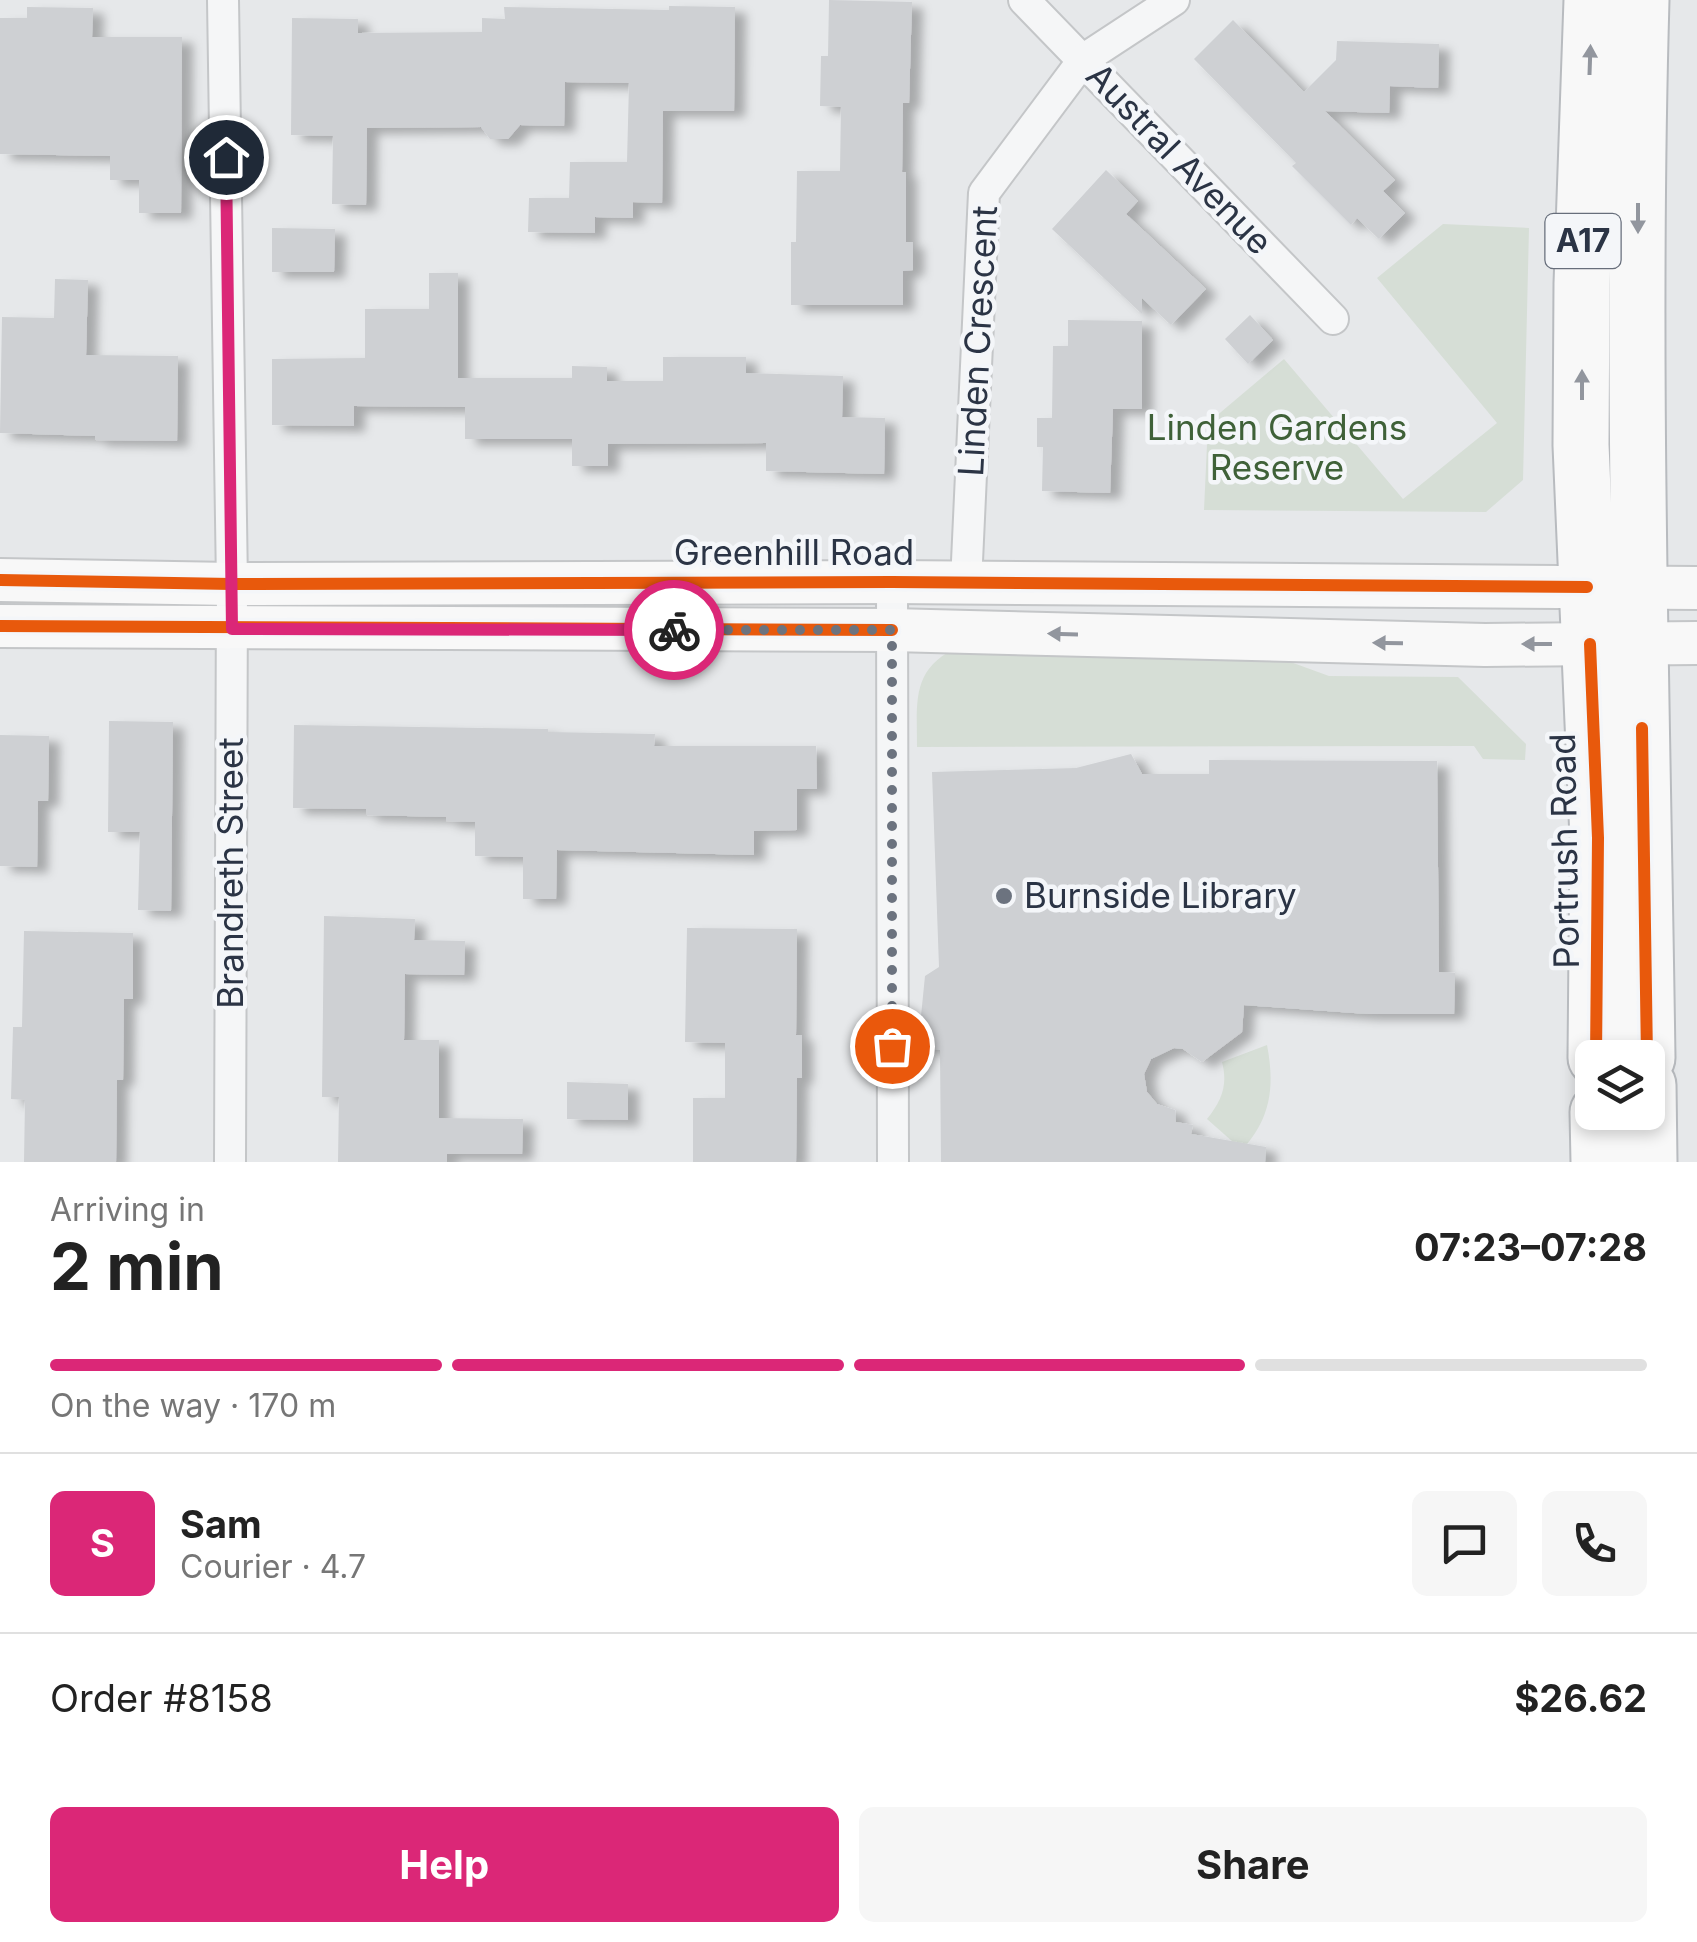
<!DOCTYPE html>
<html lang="en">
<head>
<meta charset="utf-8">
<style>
	:root { --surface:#fff; --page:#f6f6f6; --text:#222; --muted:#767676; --line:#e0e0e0; --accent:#db2777 }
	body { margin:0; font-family:Inter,sans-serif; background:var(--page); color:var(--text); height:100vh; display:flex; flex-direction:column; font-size:38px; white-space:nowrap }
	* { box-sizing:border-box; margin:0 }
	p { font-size:32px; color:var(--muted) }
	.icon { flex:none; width:55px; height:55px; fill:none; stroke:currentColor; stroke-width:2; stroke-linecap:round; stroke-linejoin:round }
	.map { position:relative; height:1162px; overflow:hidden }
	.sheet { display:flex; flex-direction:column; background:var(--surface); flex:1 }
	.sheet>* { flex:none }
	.tools { position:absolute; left:1575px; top:1040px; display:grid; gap:20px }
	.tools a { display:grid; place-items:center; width:90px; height:90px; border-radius:15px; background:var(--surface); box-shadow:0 5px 15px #0003; font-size:50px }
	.pin { position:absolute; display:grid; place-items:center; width:85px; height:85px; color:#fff; margin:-42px; border:5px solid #fff; border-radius:50%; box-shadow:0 2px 10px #0007 }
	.courier { position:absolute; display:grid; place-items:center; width:100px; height:100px; margin:-50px; border:8px solid #db2777; border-radius:50%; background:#fff; color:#222; box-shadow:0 2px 12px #0007 }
	.overview em { font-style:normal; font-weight:700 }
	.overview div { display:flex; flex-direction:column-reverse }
	.overview { display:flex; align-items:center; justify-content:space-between; height:170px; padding:0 50px }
	h1 { font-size:65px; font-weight:700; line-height:75px }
	.bar { display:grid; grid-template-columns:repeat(4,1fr); gap:15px 10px; align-content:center; height:120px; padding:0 50px }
	.bar i { height:12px; border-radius:8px; background:var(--line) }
	.bar .on { background:var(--accent) }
	.bar p { grid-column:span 4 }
	.line { display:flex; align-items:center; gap:25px; padding:0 50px; border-top:2px solid var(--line) }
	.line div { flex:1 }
	.round { display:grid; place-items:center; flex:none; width:105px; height:105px; border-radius:15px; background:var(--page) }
	.cta { display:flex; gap:20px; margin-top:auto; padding:20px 50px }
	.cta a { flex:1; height:115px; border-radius:15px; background:var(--accent); color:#fff; font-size:40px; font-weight:700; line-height:115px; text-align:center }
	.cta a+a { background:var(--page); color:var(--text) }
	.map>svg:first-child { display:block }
	.green { fill:#d6ded6 }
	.building { fill:#ced0d3; filter:url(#shadow) }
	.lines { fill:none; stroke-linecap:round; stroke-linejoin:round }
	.street-casing { stroke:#c4c6c8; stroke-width:34 }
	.secondary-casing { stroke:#c4c6c8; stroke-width:46 }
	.highway-casing { stroke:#b8bbbf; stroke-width:59 }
	.street { stroke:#f5f6f7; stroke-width:30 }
	.secondary { stroke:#f8f8f8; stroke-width:42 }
	.highway { stroke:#f8f8f8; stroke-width:55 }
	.cycleway-casing { stroke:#f4f6f9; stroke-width:19 }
	.cycleway { stroke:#e8590c; stroke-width:12 }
	.oneway { fill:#92969e }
	.done { stroke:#6c737f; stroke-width:10; stroke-dasharray:0 18 }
	.route { stroke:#db2777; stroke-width:12 }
	.poi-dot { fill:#6c737f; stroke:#f4f6f9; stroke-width:4 }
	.labels { text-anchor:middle; stroke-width:9; stroke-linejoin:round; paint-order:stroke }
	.shield { fill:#f4f6f9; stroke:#676e7b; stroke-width:2.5 }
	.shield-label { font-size:32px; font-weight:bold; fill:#2b3445 }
	.street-label { font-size:35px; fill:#2b3445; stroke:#f4f6f9 }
	.park-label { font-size:35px; fill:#3f6138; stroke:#f4f6f9 }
	.poi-label { font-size:35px; fill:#2b3445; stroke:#f4f6f9; text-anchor:start }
</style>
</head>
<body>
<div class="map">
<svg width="1697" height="1162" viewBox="0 0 1697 1162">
	<defs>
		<filter id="shadow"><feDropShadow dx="11" dy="6" stdDeviation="5" flood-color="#0004"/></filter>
	</defs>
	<rect width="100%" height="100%" fill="#e6e8ea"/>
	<g class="green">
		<polygon points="1443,224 1529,228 1523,480 1486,512 1204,510 1208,423 1284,359 1403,499 1497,423 1377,278"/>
		<path d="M961,646L1285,660L1329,676L1458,677L1526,744L1525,760L1483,759L1474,746L917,747C917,700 911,667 961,646Z"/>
		<path d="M1267,1045C1275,1086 1271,1119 1242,1150L1207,1119C1222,1100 1228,1085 1222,1062Z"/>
	</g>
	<g class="building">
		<polygon points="829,0 912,2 909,103 903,103 902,172 906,172 906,242 913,242 913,270 903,271 903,305 791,305 791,242 796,242 797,171 840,171 841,107 820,106 821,56 828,56"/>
		<polygon points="669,6 735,7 734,111 663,111 662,203 633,202 633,218 595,217 595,233 528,232 529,198 569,198 570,162 627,162 629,83 565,82 564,126 520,125 508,139 490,139 481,127 367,128 366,205 332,204 333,136 291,135 292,18 358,19 358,33 482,32 482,18 505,19 504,7 669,10"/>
		<polygon points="27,7 93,8 92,37 182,37 181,213 139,213 139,180 110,180 110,156 0,154 0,18 27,18"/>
		<polygon points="1233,20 1304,92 1336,60 1337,41 1439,44 1438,88 1390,86 1389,113 1325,111 1395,180 1383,191 1405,213 1379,239 1357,218 1351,225 1292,166 1296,163 1194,59"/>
		<polygon points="1106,170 1138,201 1126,214 1206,289 1171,325 1142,298 1142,314 1052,229"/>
		<polygon points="272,228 335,229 334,272 272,272"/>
		<polygon points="429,273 458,273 458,378 572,378 572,366 607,367 607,381 663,381 663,357 746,357 746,373 843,376 842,417 885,418 884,474 766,471 766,443 608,444 608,466 572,466 572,439 465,439 465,407 354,406 354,426 272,425 272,359 365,358 365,309 429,309"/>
		<polygon points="55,279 88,280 86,355 178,356 177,441 95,440 95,436 0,433 2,317 54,318"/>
		<polygon points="1250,315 1273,340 1248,364 1225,339"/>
		<polygon points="1068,320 1142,321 1142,409 1113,409 1110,493 1042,491 1043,447 1037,447 1037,418 1052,418 1053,346 1068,346"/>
		<polygon points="109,721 173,722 171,911 138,910 140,832 108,832"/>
		<polygon points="294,725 548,729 548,732 655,734 654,746 816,746 817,789 797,789 797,830 754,831 754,855 557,850 556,899 523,899 523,857 475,856 475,822 446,821 446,817 366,815 366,809 293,808"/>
		<polygon points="0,735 49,736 48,801 38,801 37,867 0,866"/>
		<polygon points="1131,754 1142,774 1209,774 1209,760 1437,761 1439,972 1455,973 1454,1014 1368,1014 1244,1005 1242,1032 1202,1062 1183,1049 1174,1048 1151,1059 1144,1074 1147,1092 1157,1104 1175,1110 1176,1122 1193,1125 1191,1134 1266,1147 1265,1162 941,1162 940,1050 918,1046 925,976 939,967 932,772 1076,768"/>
		<polygon points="324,916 415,919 414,940 465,941 464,975 405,974 404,1040 439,1040 439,1118 523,1119 522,1154 447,1154 447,1162 338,1162 339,1097 322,1097"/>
		<polygon points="687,928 797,929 796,1035 802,1035 802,1078 797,1078 796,1162 693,1162 693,1098 725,1098 725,1043 685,1042"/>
		<polygon points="24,931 133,933 133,999 124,999 123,1080 117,1080 116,1162 24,1162 25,1100 11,1099 13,1027 22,1027"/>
		<polygon points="567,1082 628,1084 628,1120 567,1119"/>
	</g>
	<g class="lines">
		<g class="street-casing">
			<g id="street">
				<polyline points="223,0 232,584 230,1162"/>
				<polyline points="1024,0 1333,319"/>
				<polyline points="892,582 893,1162"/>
				<polyline points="966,583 984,193 1084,59 1174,0"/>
			</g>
		</g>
		<g class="secondary-casing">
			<g id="secondary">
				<polyline points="0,580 232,584 892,582 1697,588"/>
				<polyline points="0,626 892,630 1485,645 1697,643"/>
			</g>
		</g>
		<g class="highway-casing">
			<g id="highway">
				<polyline points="1592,0 1582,284 1581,445 1598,838 1596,1058"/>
				<path d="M1641,0C1631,352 1642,705 1647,1058"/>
				<polyline points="1648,1085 1649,1162"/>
				<polyline points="1598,1112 1599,1162"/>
			</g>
		</g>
		<use href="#street" class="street"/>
		<use href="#secondary" class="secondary"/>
		<use href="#highway" class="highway"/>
		<g class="cycleway-casing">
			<g id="cycleway">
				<polyline points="0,580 232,584 892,582 1587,587"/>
				<polyline points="0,626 892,630"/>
				<polyline points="1590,644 1598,838 1596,1058"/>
				<polyline points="1642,728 1647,1058"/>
			</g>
		</g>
		<use href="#cycleway" class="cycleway"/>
	</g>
	<defs><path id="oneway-solid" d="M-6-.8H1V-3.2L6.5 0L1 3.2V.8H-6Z" transform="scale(2.5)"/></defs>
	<g class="oneway">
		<use href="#oneway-solid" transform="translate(1590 60) rotate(-88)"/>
		<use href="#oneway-solid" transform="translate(1638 218) rotate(90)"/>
		<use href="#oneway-solid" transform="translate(1582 385) rotate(-90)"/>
		<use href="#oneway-solid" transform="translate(1063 634) rotate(-178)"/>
		<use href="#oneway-solid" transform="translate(1388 643) rotate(-179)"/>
		<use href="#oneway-solid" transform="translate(1537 644) rotate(180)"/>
	</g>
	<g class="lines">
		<polyline class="done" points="674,630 892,630 892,1046"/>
		<polyline class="route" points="226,157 232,629 674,630"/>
	</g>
	<circle class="poi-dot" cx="1004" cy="896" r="10"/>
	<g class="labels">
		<rect class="shield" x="1545.5" y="214" width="75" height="54" rx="8"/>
		<g class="shield-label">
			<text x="1583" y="252">A17</text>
		</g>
		<g class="street-label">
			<text transform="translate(1179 159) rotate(46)" y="12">Austral Avenue</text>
			<text transform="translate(978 341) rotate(-87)" y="12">Linden Crescent</text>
			<text x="794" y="565">Greenhill Road</text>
			<text transform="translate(1565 851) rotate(-91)" y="12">Portrush Road</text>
			<text transform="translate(231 873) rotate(-90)" y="12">Brandreth Street</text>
		</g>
		<g class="park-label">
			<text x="1277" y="440">Linden Gardens<tspan x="1277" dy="40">Reserve</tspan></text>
		</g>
		<g class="poi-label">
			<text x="1024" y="908">Burnside Library</text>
		</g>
	</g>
</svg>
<div class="tools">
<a><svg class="icon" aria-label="layers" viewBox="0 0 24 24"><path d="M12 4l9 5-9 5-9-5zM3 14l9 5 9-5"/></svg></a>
</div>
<div class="pin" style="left:892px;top:1046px;background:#ea580c"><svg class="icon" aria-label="bag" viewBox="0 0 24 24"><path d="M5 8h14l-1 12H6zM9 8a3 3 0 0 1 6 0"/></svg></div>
<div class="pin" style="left:226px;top:157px;background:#1f2937"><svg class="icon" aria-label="home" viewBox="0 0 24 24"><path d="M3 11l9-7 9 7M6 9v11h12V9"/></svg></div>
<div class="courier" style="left:674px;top:630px"><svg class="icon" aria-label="bike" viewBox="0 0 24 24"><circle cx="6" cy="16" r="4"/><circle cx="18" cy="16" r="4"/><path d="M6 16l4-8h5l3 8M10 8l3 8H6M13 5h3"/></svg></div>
</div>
<section class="sheet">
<div class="overview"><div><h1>2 min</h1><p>Arriving in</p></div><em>07:23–07:28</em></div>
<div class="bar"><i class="on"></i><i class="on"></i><i class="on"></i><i></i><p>On the way · 170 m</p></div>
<div class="line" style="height:180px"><b class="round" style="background:var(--accent);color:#fff">S</b><div><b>Sam</b><p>Courier · 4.7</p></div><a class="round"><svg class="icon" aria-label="chat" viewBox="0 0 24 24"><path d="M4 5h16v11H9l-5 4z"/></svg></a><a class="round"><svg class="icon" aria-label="phone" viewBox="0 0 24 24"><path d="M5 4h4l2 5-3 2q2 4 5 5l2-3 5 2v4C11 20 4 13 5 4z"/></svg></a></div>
<div class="line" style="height:130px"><div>Order #8158</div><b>$26.62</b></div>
<div class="cta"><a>Help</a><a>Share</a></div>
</section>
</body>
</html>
